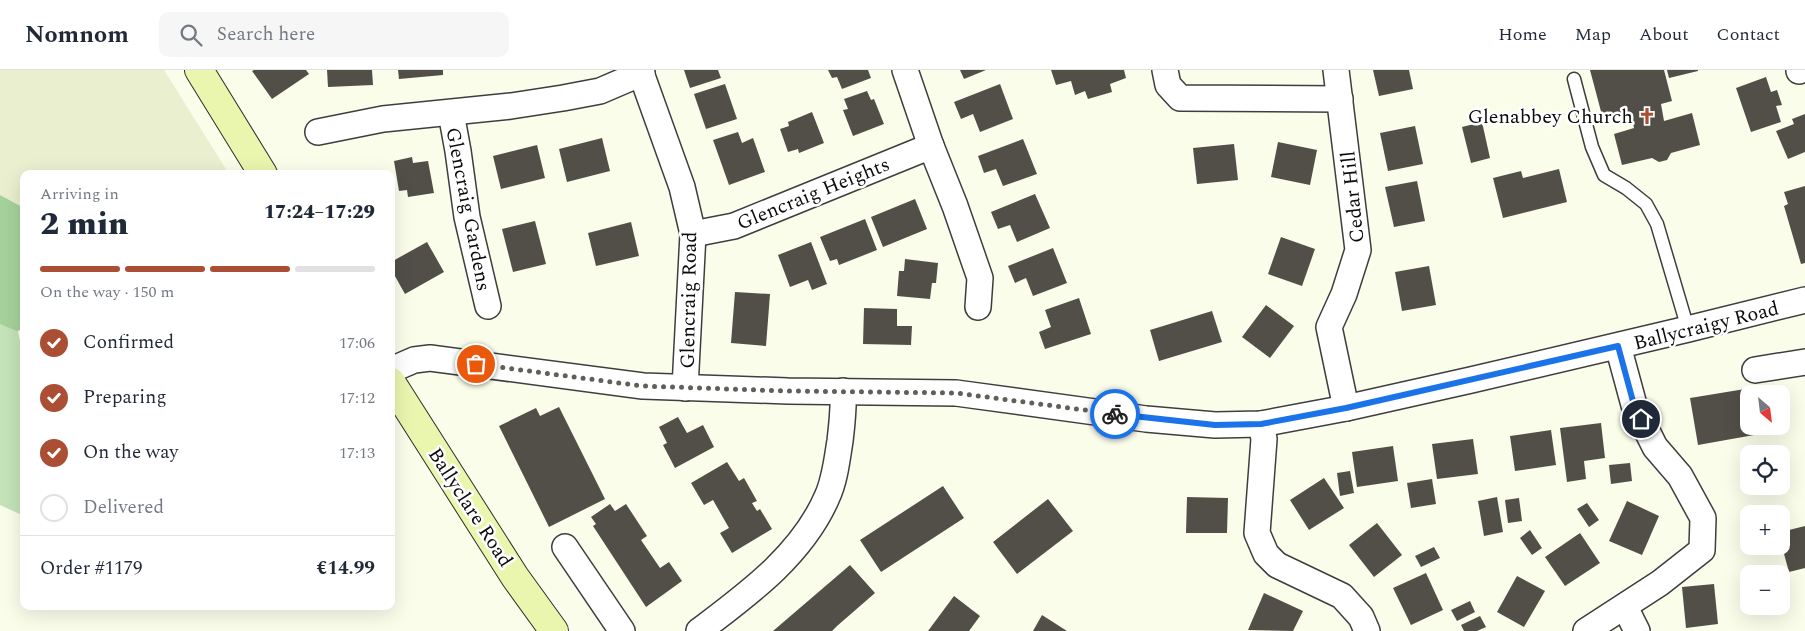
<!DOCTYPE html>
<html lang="en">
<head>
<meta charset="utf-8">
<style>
	:root { --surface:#fff; --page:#f6f6f7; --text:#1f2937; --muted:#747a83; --line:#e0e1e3; --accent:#aa4e34 }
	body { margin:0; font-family:Spectral,serif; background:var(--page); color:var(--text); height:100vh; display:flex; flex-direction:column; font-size:19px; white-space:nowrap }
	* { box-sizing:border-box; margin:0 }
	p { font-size:16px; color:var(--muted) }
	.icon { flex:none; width:28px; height:28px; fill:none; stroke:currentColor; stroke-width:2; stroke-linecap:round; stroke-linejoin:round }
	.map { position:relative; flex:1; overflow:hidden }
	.sheet { position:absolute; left:20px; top:100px; width:375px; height:440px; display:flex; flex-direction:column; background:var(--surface); border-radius:10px; box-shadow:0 5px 20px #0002 }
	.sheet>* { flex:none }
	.needle { width:32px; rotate:152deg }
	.buttons { position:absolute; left:1740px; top:315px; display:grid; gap:10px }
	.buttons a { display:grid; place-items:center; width:50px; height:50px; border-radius:10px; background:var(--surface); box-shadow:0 5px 20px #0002; font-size:25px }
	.pin { position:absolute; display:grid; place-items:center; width:42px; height:42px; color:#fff; margin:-21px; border:2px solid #fff; border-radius:50%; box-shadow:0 1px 5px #0007 }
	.courier { position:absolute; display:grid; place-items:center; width:50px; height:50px; margin:-25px; border:4px solid #1a73e8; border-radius:50%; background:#fff; color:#222; box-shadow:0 1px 6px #0007 }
	.head em { font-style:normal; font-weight:800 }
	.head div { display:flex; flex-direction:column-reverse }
	.head { display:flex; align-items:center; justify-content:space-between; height:85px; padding:0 20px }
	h1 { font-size:32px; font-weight:800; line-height:38px }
	.bar { display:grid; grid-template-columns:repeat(4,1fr); gap:8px 5px; align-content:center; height:60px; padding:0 20px }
	.bar i { height:6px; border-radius:4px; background:var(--line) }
	.bar .active { background:var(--accent) }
	.bar p { grid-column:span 4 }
	.line { display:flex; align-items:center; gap:12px; padding:0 20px; border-top:1px solid var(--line) }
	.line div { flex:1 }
	ol { padding:0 20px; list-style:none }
	li { display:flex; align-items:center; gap:15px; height:55px }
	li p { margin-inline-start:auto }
	li .icon { padding:5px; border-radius:50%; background:var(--accent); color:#fff; stroke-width:4 }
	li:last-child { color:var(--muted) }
	li i { width:28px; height:28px; border:2px solid var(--line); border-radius:50% }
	header { display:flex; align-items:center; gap:30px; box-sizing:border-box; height:70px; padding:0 25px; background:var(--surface); border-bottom:1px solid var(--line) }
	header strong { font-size:24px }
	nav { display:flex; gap:28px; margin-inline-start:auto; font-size:18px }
	.search { width:350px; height:45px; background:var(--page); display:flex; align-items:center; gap:12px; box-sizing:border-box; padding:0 18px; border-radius:10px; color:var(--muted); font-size:19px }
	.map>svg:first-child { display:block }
	.farmland { fill:#e9efcf }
	.green { fill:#c4e3b9 }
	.forest { fill:#a5d19b }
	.building { fill:#524f49 }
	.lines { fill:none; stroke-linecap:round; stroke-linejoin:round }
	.service-casing { stroke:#3e3e3e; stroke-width:15 }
	.minor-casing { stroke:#3e3e3e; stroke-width:28 }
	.secondary-casing { stroke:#2d2d2d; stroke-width:30 }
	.service { stroke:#fff; stroke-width:12 }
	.minor { stroke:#fff; stroke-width:25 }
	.secondary { stroke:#eaf5ae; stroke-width:28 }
	.done { stroke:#5f6059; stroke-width:5; stroke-dasharray:0 9 }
	.route { stroke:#1a73e8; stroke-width:6 }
	.labels { text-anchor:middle; stroke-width:5; stroke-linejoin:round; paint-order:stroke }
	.poi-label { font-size:20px; fill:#0b0b0b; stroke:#fff; text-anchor:end }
	.street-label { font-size:20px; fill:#0b0b0b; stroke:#fff }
</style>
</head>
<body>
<header>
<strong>Nomnom</strong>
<div class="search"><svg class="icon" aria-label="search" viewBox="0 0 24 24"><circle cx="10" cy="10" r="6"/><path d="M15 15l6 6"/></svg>Search here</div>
<nav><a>Home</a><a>Map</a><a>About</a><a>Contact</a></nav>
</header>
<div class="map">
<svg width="1805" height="561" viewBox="0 0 1805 561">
	<rect width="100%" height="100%" fill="#fbfdeb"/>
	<polygon class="farmland" points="0,0 164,0 229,104 24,104 24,138 0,125"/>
	<polygon class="green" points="0,250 17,258 24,289 24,446 0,435"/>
	<polygon class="forest" points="0,125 24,138 24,259 17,261 0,254"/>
	<g class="building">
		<polygon points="254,0 306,0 309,4 272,29 252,1"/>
		<polygon points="327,0 372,0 373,15 328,17"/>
		<polygon points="398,0 443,0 443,5 399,9"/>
		<polygon points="684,0 718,0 721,8 690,18"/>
		<polygon points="828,0 868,0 871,8 842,19 837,7 832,8"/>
		<polygon points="960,0 986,0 964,9"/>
		<polygon points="1051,0 1124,0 1126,8 1110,14 1112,22 1088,29 1085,21 1075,25 1071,11 1056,15"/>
		<polygon points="1373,0 1409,0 1413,19 1379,26"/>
		<polygon points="1590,0 1664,0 1672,31 1661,34 1664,51 1692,43 1700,75 1671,83 1667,90 1659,92 1652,88 1622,95 1614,64 1634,58 1630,42 1603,49"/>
		<polygon points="1667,0 1698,0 1698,1 1669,8"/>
		<polygon points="1766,7 1771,22 1777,20 1782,35 1776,36 1781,52 1751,62 1736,18"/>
		<polygon points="725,14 737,49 706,59 694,24"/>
		<polygon points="1000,14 1013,49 980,62 973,44 961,49 954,32"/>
		<polygon points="867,21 871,30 874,29 884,54 853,66 843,40 848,39 844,29"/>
		<polygon points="812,42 824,73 799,83 798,79 788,82 780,59 789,56 788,52"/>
		<polygon points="1805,44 1805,82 1788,89 1776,61 1794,54 1792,49"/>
		<polygon points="1482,52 1490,88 1471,93 1462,57"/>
		<polygon points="1415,56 1423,94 1388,101 1380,63"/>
		<polygon points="738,62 742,73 753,68 765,102 729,115 713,70"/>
		<polygon points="602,68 610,101 567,112 559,79"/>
		<polygon points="1023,69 1037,104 1003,116 996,99 984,103 978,86"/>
		<polygon points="1278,72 1317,80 1310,115 1271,107"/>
		<polygon points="1234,74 1238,110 1197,114 1193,78"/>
		<polygon points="537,75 545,108 501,119 493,86"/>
		<polygon points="412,87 413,93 428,91 434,123 408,127 407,120 399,121 394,91"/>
		<polygon points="1559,99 1567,132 1503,148 1493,108 1521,101 1523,108"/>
		<polygon points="1417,111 1425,151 1394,157 1385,117"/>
		<polygon points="1805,116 1805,193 1801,194 1784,136 1788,134 1784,122"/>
		<polygon points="1035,124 1050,158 1017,172 1010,155 998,159 991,142"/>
		<polygon points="915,129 927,159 883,177 871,147"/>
		<polygon points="865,149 877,180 839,195 837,189 830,191 820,167"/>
		<polygon points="535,151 546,194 513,202 502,159"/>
		<polygon points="631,152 639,186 596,196 588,163"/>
		<polygon points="1281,167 1315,179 1302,216 1268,204"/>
		<polygon points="427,172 444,202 405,224 391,199 391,192"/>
		<polygon points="811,172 827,214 812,220 808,210 790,217 778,185"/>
		<polygon points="1053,178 1067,213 1033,226 1026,208 1015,213 1008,196"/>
		<polygon points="905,189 938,193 936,213 932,213 930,229 897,226 899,201 904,201"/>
		<polygon points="1429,196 1436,235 1402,241 1395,202"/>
		<polygon points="735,222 770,224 766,276 731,273"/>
		<polygon points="1079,228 1091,264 1045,279 1039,262 1051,257 1045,240"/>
		<polygon points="1266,235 1294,256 1270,288 1242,267"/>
		<polygon points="864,238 897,239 897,256 912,256 911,275 863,274"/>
		<polygon points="1212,241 1222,272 1159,291 1150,260"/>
		<polygon points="1745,319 1749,337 1749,356 1752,356 1754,365 1698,375 1690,328"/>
		<polygon points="559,337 605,429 549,457 499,356 536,338 540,346"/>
		<polygon points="678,347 687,363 703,355 714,377 675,398 663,375 667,373 659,357"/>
		<polygon points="1601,353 1605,388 1584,391 1586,409 1567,412 1560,358"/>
		<polygon points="1551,360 1556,395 1515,401 1510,366"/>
		<polygon points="1473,369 1478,404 1437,409 1432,374"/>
		<polygon points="1393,376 1398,411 1357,417 1352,382"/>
		<polygon points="727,392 739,411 744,408 757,431 752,433 757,441 760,439 772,459 732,483 720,463 729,458 713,430 704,435 691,413"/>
		<polygon points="1630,393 1632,411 1611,414 1609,395"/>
		<polygon points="1350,401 1354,423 1340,426 1337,403"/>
		<polygon points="1324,408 1344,438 1309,460 1290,430"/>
		<polygon points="1432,409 1436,434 1411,438 1407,413"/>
		<polygon points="943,416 964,448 881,502 860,470"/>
		<polygon points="1187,427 1228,428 1227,463 1186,463"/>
		<polygon points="1497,427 1503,462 1484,466 1478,431"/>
		<polygon points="1519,428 1522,451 1508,453 1505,430"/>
		<polygon points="1048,429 1073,461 1017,504 993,472"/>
		<polygon points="1627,431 1659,446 1642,485 1609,471"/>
		<polygon points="1587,433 1599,450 1589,457 1577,439"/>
		<polygon points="610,434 615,441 626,434 647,466 641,470 660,498 669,492 682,511 646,537 593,456 596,454 591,447"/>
		<polygon points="1377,453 1402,485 1374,507 1349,475"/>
		<polygon points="1805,456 1805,498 1789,502 1781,473 1781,462"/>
		<polygon points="1530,460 1542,478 1532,485 1520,468"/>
		<polygon points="1580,463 1600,493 1565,516 1545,487"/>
		<polygon points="1434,477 1440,488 1421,497 1415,486"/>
		<polygon points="850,495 875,523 837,556 832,561 773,561"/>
		<polygon points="1426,503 1443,540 1411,555 1393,518"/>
		<polygon points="1517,506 1545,521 1524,557 1497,542"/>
		<polygon points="1714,514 1718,554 1686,558 1682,517"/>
		<polygon points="1264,523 1303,541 1293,561 1248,560"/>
		<polygon points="954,526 980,546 969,561 928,561"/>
		<polygon points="1470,531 1475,542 1457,551 1451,540"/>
		<polygon points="1042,545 1067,561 1033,561"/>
		<polygon points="1480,546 1486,557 1477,561 1464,561 1461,555"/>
	</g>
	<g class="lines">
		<g class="service-casing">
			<polyline id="service" points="1574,9 1592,77 1604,105 1626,118 1646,134 1657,154 1688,259"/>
		</g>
		<g class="minor-casing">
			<g id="minor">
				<polyline points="640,0 682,117 693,164 685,318"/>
				<polyline points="905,0 931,76 955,136 980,208 978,237"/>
				<polyline points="1165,0 1168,15 1180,28 1340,29"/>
				<polyline points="1336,0 1358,180 1344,224 1329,257 1346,338"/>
				<polyline points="1799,1 1801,0"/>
				<polyline points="451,43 458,81 467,147 488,236"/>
				<polyline points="318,62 383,49 511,36 563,28 600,21 642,3"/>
				<polyline points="693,164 734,156 931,76"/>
				<polyline points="391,300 414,290 430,288 643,316 788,321 956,323 1146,349 1215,355 1261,354 1346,338 1471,310 1688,259 1805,230"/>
				<polyline points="1755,300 1805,292"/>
				<polyline points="1261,354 1264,369 1257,463 1266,484 1277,495 1342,526 1361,547 1367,561"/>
				<polyline points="565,477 622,561"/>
				<polyline points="1625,537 1637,561"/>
				<path d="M699,561C748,524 802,485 827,427C835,410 837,389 840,371C842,354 844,338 843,321"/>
				<polyline points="1586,561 1660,513 1702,480 1703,448 1680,406 1655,377 1634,335 1618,276"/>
			</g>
		</g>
		<g class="secondary-casing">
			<g id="secondary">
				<polyline points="199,0 263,104"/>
				<polyline points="391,312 515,507 554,561"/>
			</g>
		</g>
		<use href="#service" class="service"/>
		<use href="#minor" class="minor"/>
		<use href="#secondary" class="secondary"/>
	</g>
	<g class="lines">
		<polyline class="done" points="476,294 642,316 788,321 956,323 1115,344"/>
		<polyline class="route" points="1115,344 1215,355 1261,354 1346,338 1618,276 1634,335 1641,349"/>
	</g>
	<defs>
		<g id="church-bare" transform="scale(1.35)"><path d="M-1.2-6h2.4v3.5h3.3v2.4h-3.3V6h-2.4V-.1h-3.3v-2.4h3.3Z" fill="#aa4e34" stroke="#fff" stroke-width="2.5" paint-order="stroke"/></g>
	</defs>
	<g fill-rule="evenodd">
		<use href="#church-bare" x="1647" y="46"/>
	</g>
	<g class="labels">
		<g class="poi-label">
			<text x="1633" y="53">Glenabbey Church</text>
		</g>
		<g class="street-label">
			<text transform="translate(813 123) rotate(-22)" y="7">Glencraig Heights</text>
			<text transform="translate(1352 127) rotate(-96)" y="7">Cedar Hill</text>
			<text transform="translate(469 139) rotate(79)" y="7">Glencraig Gardens</text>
			<text transform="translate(688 230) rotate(-89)" y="7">Glencraig Road</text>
			<text transform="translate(1706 255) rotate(-14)" y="7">Ballycraigy Road</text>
			<text transform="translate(471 437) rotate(57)" y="7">Ballyclare Road</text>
		</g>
	</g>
</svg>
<div class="buttons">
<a><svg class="needle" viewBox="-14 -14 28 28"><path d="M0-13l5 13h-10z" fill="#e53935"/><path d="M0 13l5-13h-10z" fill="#747a83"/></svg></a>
<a><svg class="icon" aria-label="locate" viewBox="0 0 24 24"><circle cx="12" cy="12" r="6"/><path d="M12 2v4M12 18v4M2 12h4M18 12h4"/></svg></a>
<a>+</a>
<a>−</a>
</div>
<div class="pin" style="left:476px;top:294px;background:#ea580c"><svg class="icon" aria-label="bag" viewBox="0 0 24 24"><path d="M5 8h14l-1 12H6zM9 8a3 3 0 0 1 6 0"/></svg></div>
<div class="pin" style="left:1641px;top:349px;background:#1f2937"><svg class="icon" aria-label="home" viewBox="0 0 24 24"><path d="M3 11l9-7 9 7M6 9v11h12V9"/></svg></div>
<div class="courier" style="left:1115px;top:344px"><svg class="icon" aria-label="bike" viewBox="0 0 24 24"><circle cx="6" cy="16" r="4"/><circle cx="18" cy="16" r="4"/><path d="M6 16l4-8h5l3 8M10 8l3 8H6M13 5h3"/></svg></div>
<section class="sheet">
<div class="head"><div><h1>2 min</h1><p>Arriving in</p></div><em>17:24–17:29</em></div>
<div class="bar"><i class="active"></i><i class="active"></i><i class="active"></i><i></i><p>On the way · 150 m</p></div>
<ol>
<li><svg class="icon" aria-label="check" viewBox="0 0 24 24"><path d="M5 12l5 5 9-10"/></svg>Confirmed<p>17:06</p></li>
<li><svg class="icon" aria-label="check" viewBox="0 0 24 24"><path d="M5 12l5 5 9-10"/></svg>Preparing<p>17:12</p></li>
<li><svg class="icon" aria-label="check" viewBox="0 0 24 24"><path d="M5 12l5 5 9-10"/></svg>On the way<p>17:13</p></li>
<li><i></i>Delivered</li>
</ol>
<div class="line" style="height:65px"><div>Order #1179</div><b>€14.99</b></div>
</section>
</div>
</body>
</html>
